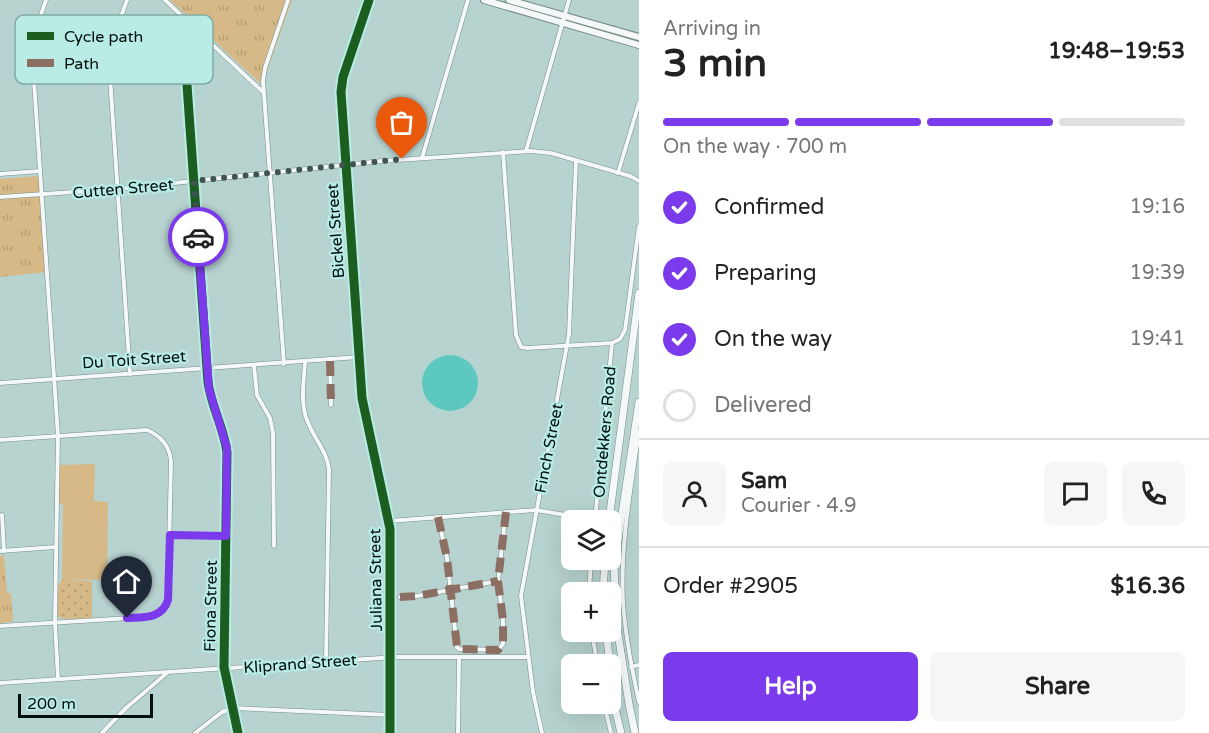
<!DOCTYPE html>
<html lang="en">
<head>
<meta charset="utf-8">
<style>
	:root { --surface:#fff; --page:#f6f6f6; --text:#222; --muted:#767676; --line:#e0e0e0; --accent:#7c3aed }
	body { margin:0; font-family:"Varela Round",sans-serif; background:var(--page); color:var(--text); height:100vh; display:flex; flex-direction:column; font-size:22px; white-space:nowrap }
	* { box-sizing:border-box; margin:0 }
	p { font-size:20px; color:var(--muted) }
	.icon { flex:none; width:33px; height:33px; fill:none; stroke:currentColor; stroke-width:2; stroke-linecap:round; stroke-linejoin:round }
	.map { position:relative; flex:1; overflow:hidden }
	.side { display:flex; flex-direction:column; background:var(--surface); width:570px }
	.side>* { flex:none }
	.buttons { position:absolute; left:561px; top:510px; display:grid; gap:12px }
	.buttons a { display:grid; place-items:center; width:60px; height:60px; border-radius:9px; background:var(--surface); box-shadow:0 6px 24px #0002; font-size:30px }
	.scale { position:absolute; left:18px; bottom:15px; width:135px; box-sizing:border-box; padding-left:6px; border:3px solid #000f0d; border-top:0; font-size:16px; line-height:21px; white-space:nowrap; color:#000f0d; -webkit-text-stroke:4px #b8ece5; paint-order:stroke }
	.pin { position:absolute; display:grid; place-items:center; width:51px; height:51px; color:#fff; margin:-62px -26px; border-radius:50% 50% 50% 0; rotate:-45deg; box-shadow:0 0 6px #0007 }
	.pin .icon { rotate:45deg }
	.courier { position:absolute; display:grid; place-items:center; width:60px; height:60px; margin:-30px; border:4px solid #7c3aed; border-radius:50%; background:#fff; color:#222; box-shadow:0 2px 8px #0007 }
	.head em { font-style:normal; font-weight:700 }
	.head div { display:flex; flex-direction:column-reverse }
	.head { display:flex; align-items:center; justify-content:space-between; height:102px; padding:0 24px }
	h1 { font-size:39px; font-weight:700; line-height:45px }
	.bar { display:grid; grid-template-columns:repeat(4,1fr); gap:9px 6px; align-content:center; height:72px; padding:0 24px }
	.bar i { height:8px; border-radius:4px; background:var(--line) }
	.bar .current { background:var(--accent) }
	.bar p { grid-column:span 4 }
	.line { display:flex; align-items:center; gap:15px; padding:0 24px; border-top:2px solid var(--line) }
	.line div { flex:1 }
	.round { display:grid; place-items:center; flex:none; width:63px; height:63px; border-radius:9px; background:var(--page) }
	ol { padding:0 24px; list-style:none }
	li { display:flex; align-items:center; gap:18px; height:66px }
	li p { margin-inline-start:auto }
	li .icon { padding:6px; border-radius:50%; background:var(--accent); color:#fff; stroke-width:4 }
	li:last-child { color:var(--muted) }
	li i { width:33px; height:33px; border:3px solid var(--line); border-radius:50% }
	.primary-button { display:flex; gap:12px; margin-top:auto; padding:12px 24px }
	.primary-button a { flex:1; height:69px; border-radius:9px; background:var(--accent); color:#fff; font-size:24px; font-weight:700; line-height:69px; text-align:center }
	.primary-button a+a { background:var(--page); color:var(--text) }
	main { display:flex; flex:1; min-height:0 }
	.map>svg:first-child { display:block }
	.grass { fill:url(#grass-dots) }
	.park { fill:url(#park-tufts) }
	.pitch { fill:#d7b987 }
	.water { fill:#5cc8be }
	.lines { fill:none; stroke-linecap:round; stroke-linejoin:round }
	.street-casing { stroke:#768c89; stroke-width:5 }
	.secondary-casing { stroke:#768c89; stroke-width:8 }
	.primary-casing { stroke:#768c89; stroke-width:8 }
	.street { stroke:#f4f8f8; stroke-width:4 }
	.secondary { stroke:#f4f8f8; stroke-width:6 }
	.primary { stroke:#f4f8f8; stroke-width:7 }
	.quiet { stroke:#8d6e63; stroke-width:8; stroke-dasharray:15 8; stroke-linecap:butt }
	.cycleway-casing { stroke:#b8ece5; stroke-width:13 }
	.cycleway { stroke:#1b5e20; stroke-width:9 }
	.done { stroke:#405451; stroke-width:6; stroke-dasharray:0 10.8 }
	.route { stroke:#7c3aed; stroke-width:8 }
	.labels { text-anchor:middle; stroke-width:4.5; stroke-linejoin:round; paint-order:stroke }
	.street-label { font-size:16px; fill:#000f0d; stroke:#b8ece5 }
	.key { fill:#b8ece5; stroke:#81aaa4; stroke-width:1.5 }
	.key-label { font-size:16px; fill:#000f0d }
</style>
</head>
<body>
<main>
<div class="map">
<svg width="639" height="733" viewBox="0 0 639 733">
	<defs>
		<pattern id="grass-dots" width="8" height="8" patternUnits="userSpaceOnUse" patternTransform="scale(1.5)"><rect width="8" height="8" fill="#d7b987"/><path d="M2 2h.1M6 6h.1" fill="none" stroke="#b79e73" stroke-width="1.8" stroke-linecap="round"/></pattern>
		<pattern id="park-tufts" width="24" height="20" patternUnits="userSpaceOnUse" patternTransform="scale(1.5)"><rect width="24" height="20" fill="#d7b987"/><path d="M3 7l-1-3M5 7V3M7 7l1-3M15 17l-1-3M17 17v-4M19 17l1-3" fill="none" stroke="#b79e73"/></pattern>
	</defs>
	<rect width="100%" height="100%" fill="#b7d3d0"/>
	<polygon class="grass" points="62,579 92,581 92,618 64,619 58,616 58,587"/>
	<g class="park">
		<polygon points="170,0 292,0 262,85"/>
		<polygon points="39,176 46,272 0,277 0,179"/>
		<polygon points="4,555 7,593 11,593 13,618 12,622 0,623 0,556"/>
	</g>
	<polygon class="pitch" points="95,464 94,501 108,502 107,580 62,579 63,504 59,503 59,465"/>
	<circle class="water" cx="450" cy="383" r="28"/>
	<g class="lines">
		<g class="street-casing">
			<g id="street">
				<polyline points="46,0 35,32 32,52 58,436 55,623 58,678"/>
				<polyline points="127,0 112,41 109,62 130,374"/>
				<polyline points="165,0 263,92"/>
				<polyline points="369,0 343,77 341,92 362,398 390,529 390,733"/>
				<path d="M197,30L187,60V85L208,382C211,406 224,428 227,452L224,667L238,733"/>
				<polyline points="526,151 569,0"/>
				<polyline points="503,152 516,335 521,347 527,348 612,343 620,339 625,330 639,226"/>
				<polyline points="422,158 468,0"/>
				<polyline points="618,173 639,103"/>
				<polyline points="0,174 40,171"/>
				<polyline points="0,197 118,189 382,161 531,151 551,153 630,176 639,181"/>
				<polyline points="330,361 331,405"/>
				<path d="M305,362C304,380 300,403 307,420C313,437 327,451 329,469L326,661"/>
				<polyline points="284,364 263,81 265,68 288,0"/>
				<polyline points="254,366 257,395 270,418 273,433 274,546"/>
				<polyline points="0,383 359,357"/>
				<path d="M639,431C631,487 620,545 623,602C625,635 632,670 639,702"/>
				<path d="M0,440L147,430C161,436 170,447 171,462L168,594C168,608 161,615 146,617L0,626"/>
				<polyline points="2,515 4,551"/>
				<polyline points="438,517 447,558 457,647 459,649 498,650 503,644 503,620 498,581 506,512"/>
				<polyline points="595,520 612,343"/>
				<polyline points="389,521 536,510 595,520"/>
				<polyline points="170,535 226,536"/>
				<polyline points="0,551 56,547"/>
				<polyline points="589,592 591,560"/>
				<polyline points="400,597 417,596 498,581"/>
				<polyline points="592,632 597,664"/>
				<polyline points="631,667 639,665"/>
				<polyline points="0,683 397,657 528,657"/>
				<polyline points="604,704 611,733"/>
				<polyline points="102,733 126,708 167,673"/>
				<polyline points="195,733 222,712 233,708 390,715"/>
				<polyline points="458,733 459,657"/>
				<polyline points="542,733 533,692 521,596 569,334 576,161"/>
			</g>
		</g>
		<g class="secondary-casing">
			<g id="secondary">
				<polyline points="484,0 639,45"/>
				<polyline points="509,0 639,37"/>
			</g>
		</g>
		<g class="primary-casing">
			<g id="primary">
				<polyline points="609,520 639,293"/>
				<polyline points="603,592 605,560"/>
				<polyline points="606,632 610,664"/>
				<polyline points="610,669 615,708 621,733"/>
				<polyline points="635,733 629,704 617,627 614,566 639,402"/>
			</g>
		</g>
		<use href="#street" class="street"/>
		<use href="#secondary" class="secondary"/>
		<use href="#primary" class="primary"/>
		<g class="quiet">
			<polyline points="330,361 331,405"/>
			<polyline points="438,517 447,558 457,647 459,649 498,650 503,644 503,620 498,581 506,512"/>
			<polyline points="400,597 417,596 498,581"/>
		</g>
		<g class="cycleway-casing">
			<g id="cycleway">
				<polyline points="369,0 343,77 341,92 362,398 390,529 390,733"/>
				<path d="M197,30L187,60V85L208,382C211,406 224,428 227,452L224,667L238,733"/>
			</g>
		</g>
		<use href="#cycleway" class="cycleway"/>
	</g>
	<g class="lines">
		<polyline class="done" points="198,237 194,181 402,159"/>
		<path class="route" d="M127,618C144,617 162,619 168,600L170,535L226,536L227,448L209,389L198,237"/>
	</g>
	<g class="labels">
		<g class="street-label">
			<text transform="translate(123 188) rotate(-5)" y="6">Cutten Street</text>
			<text transform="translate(335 231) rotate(-94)" y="6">Bickel Street</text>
			<text transform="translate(134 359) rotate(-4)" y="6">Du Toit Street</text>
			<text transform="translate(604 432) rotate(-85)" y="6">Ontdekkers Road</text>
			<text transform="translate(548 448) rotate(-79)" y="6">Finch Street</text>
			<text transform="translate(375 580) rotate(-91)" y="6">Juliana Street</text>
			<text transform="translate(210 606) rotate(-89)" y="6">Fiona Street</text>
			<text transform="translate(300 663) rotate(-4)" y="6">Kliprand Street</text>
		</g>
	</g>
	<rect x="15" y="15" width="198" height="69" rx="9" class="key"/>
	<rect x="27" y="32" width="27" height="8" fill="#1b5e20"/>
	<rect x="27" y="59" width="27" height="8" fill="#8d6e63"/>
	<g class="key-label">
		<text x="64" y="42">Cycle path</text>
		<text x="64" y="69">Path</text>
	</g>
</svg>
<div class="buttons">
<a><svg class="icon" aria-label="layers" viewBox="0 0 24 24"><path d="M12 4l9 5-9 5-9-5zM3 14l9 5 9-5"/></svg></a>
<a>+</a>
<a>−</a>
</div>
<div class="scale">200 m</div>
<div class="pin" style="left:402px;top:159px;background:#ea580c"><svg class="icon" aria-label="bag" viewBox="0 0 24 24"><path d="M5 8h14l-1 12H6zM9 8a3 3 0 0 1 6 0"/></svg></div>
<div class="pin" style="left:127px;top:618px;background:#1f2937"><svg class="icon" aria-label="home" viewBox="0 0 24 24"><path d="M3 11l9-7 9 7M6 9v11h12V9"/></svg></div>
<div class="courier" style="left:198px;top:237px"><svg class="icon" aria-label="car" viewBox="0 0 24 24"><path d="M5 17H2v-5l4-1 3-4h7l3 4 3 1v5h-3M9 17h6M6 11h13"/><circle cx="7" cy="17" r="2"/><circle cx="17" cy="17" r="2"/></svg></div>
</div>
<section class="side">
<div class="head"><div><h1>3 min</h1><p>Arriving in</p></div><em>19:48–19:53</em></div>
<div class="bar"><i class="current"></i><i class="current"></i><i class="current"></i><i></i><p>On the way · 700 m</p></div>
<ol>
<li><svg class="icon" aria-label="check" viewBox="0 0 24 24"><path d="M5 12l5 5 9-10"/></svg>Confirmed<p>19:16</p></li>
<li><svg class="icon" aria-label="check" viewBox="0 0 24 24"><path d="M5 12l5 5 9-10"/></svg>Preparing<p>19:39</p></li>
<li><svg class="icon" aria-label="check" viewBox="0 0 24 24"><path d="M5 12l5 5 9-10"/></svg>On the way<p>19:41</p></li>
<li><i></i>Delivered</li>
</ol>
<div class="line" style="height:108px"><a class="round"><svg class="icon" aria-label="person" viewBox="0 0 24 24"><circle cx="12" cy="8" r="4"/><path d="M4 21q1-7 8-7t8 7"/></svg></a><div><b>Sam</b><p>Courier · 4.9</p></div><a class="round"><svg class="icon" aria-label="chat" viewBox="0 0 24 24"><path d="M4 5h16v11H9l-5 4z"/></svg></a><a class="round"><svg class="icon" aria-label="phone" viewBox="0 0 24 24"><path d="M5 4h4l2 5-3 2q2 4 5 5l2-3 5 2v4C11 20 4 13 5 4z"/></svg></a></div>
<div class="line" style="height:78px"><div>Order #2905</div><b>$16.36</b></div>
<div class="primary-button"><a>Help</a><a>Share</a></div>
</section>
</main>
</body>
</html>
